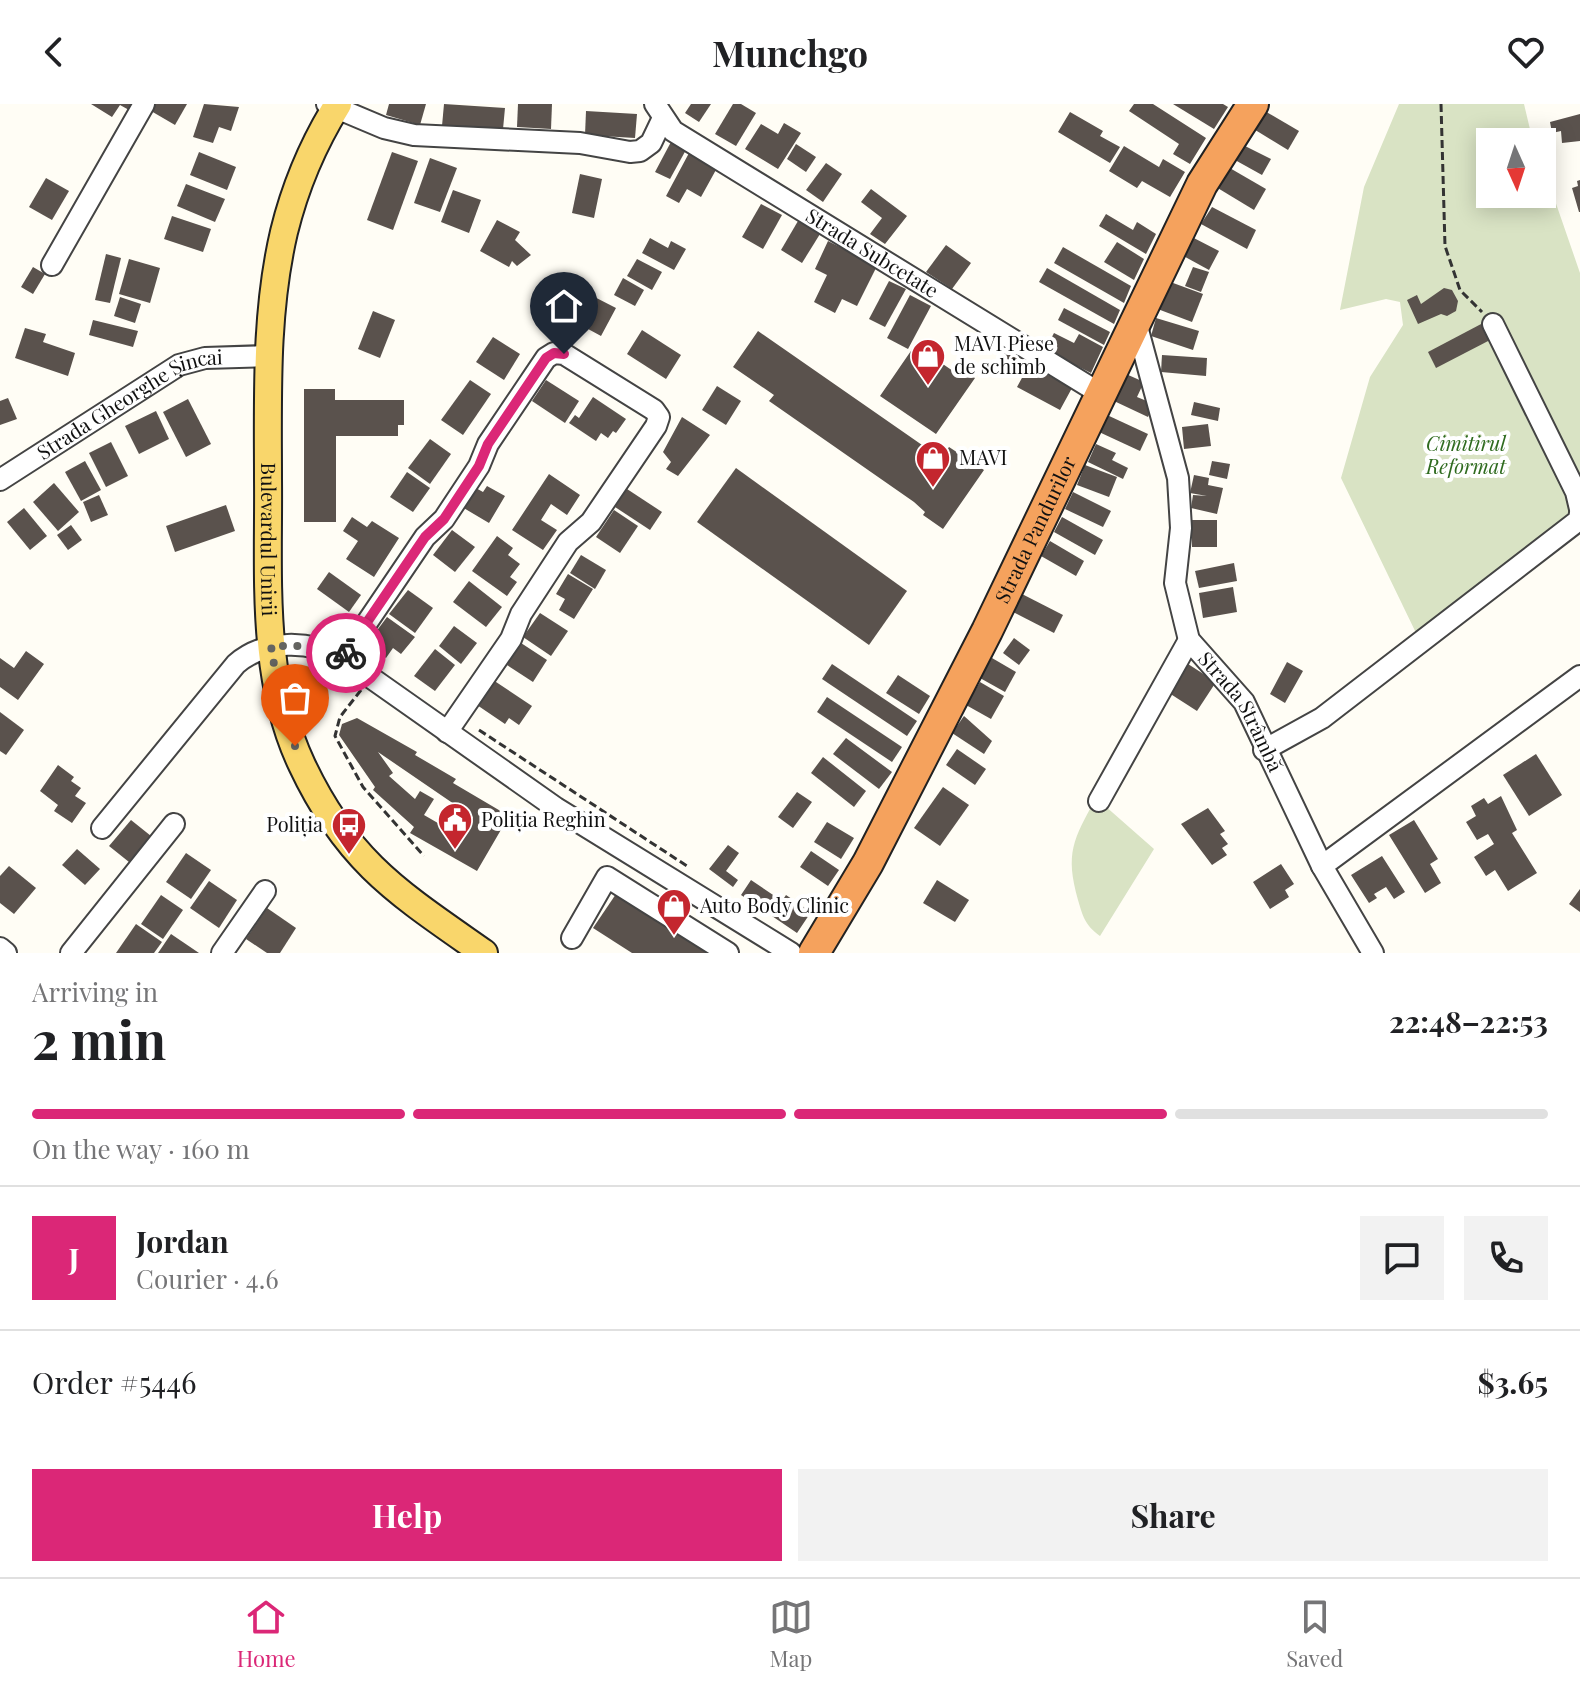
<!DOCTYPE html>
<html lang="en">
<head>
<meta charset="utf-8">
<style>
	:root { --surface:#fff; --page:#f2f2f2; --text:#202124; --muted:#757577; --line:#e0e0e0; --accent:#db2777 }
	body { margin:0; font-family:"Playfair Display",serif; background:var(--page); color:var(--text); height:100vh; display:flex; flex-direction:column; font-size:30px; white-space:nowrap }
	* { box-sizing:border-box; margin:0 }
	p { font-size:26px; color:var(--muted) }
	.icon { flex:none; width:44px; height:44px; fill:none; stroke:currentColor; stroke-width:2; stroke-linecap:round; stroke-linejoin:round }
	.map { position:relative; height:849px; overflow:hidden }
	.details { display:flex; flex-direction:column; background:var(--surface); flex:1 }
	.details>* { flex:none }
	.needle { width:52px; rotate:177deg }
	.buttons { position:absolute; left:1476px; top:24px; display:grid; gap:16px }
	.buttons a { display:grid; place-items:center; width:80px; height:80px; border-radius:0px; background:var(--surface); box-shadow:0 4px 20px #0003; font-size:40px }
	.pin { position:absolute; display:grid; place-items:center; width:68px; height:68px; color:#fff; margin:-82px -34px; border-radius:50% 50% 50% 0; rotate:-45deg; box-shadow:0 0 8px #0007 }
	.pin .icon { rotate:45deg }
	.courier { position:absolute; display:grid; place-items:center; width:80px; height:80px; margin:-40px; border:6px solid #db2777; border-radius:50%; background:#fff; color:#222; box-shadow:0 2px 10px #0007 }
	.head em { font-style:normal; font-weight:700 }
	.head div { display:flex; flex-direction:column-reverse }
	.head { display:flex; align-items:center; justify-content:space-between; height:136px; padding:0 32px }
	h1 { font-size:52px; font-weight:700; line-height:60px }
	.bar { display:grid; grid-template-columns:repeat(4,1fr); gap:12px 8px; align-content:center; height:96px; padding:0 32px }
	.bar i { height:10px; border-radius:6px; background:var(--line) }
	.bar .on { background:var(--accent) }
	.bar p { grid-column:span 4 }
	.line { display:flex; align-items:center; gap:20px; padding:0 32px; border-top:2px solid var(--line) }
	.line div { flex:1 }
	.round { display:grid; place-items:center; flex:none; width:84px; height:84px; border-radius:0px; background:var(--page) }
	.cta { display:flex; gap:16px; margin-top:auto; padding:16px 32px }
	.cta a { flex:1; height:92px; border-radius:0px; background:var(--accent); color:#fff; font-size:32px; font-weight:700; line-height:92px; text-align:center }
	.cta a+a { background:var(--page); color:var(--text) }
	header { display:flex; justify-content:space-between; align-items:center; height:104px; padding:0 32px; background:var(--surface); font-size:36px; font-weight:700 }
	.tabs { display:flex; justify-content:space-around; align-items:center; height:112px; border-top:2px solid var(--line); background:var(--surface); font-size:22px; color:var(--muted) }
	.tabs a { display:grid; justify-items:center; gap:4px }
	.tabs .on { color:var(--accent) }
	.map>svg:first-child { display:block }
	.cemetery { fill:#d9e3c4 }
	.building { fill:#5a524d; fill-rule:evenodd }
	.lines { fill:none; stroke-linecap:round; stroke-linejoin:round }
	.minor-casing { stroke:#444; stroke-width:24 }
	.major-casing { stroke:#222; stroke-width:30 }
	.highway-casing { stroke:#222; stroke-width:34 }
	.path { stroke:#333; stroke-width:3; stroke-dasharray:8 4; stroke-linecap:butt }
	.minor { stroke:#fff; stroke-width:20 }
	.major { stroke:#f9d66b; stroke-width:26 }
	.highway { stroke:#f5a25d; stroke-width:30 }
	.done { stroke:#646461; stroke-width:8; stroke-dasharray:0 14.4 }
	.route { stroke:#db2777; stroke-width:10 }
	.labels { text-anchor:middle; stroke-width:8; stroke-linejoin:round; paint-order:stroke }
	.street-label { font-size:20px; fill:#111; stroke:#fff }
	.poi-label { font-size:20px; fill:#111; stroke:#fff; text-anchor:start }
	.park-label { font-size:20px; font-style:italic; fill:#2f6b1f; stroke:#fff }
</style>
</head>
<body>
<header><svg class="icon" aria-label="back" viewBox="0 0 24 24"><path d="M15 5l-7 7 7 7"/></svg>Munchgo<svg class="icon" aria-label="heart" viewBox="0 0 24 24"><path d="M12 20l-8-8c-3-5 5-10 8-4 3-6 11-1 8 4z"/></svg></header>
<div class="map">
<svg width="1580" height="849" viewBox="0 0 1580 849">
	<rect width="100%" height="100%" fill="#fffdf5"/>
	<g class="cemetery">
		<polygon points="1399,0 1524,0 1533,38 1490,38 1490,90 1542,90 1542,59 1580,169 1580,412 1418,533 1341,374 1370,273 1403,221 1400,198 1386,195 1340,206 1364,83"/>
		<path d="M1096,694L1154,745L1100,832C1085,821 1083,813 1078,796C1065,749 1073,736 1096,694Z"/>
	</g>
	<g class="building">
		<polygon points="91,0 133,0 129,6 120,1 112,13"/>
		<polygon points="155,0 187,0 175,21 151,7"/>
		<polygon points="204,0 239,3 231,27 219,23 213,39 193,33"/>
		<polygon points="389,0 426,0 420,21 386,11"/>
		<polygon points="444,0 505,4 503,25 442,22"/>
		<polygon points="518,0 552,0 551,25 517,23"/>
		<polygon points="691,0 711,0 699,18 685,9"/>
		<polygon points="733,0 741,0 756,9 736,42 715,30"/>
		<polygon points="1134,0 1153,0 1206,34 1190,60 1173,50 1179,40 1129,7"/>
		<polygon points="1173,0 1223,0 1228,3 1214,25"/>
		<polygon points="1263,6 1299,27 1288,46 1252,24"/>
		<polygon points="586,7 637,10 635,34 585,31"/>
		<polygon points="1070,8 1103,27 1100,32 1120,43 1110,59 1058,28"/>
		<polygon points="1580,10 1580,37 1562,39 1561,27 1552,29 1550,18"/>
		<polygon points="784,19 801,29 778,65 745,45 761,20 778,30"/>
		<polygon points="672,36 687,44 670,75 655,68"/>
		<polygon points="796,40 816,53 806,68 787,55"/>
		<polygon points="1243,41 1271,55 1262,71 1235,56"/>
		<polygon points="1124,42 1159,63 1163,55 1185,68 1170,93 1142,77 1137,84 1109,67"/>
		<polygon points="199,48 236,63 227,86 190,71"/>
		<polygon points="392,48 418,57 393,126 367,116"/>
		<polygon points="689,49 717,64 701,93 687,85 679,99 666,92"/>
		<polygon points="430,54 457,64 440,108 414,99"/>
		<polygon points="826,59 842,70 823,98 806,86"/>
		<polygon points="1228,63 1266,85 1254,106 1216,83"/>
		<polygon points="580,70 602,75 594,114 572,109"/>
		<polygon points="46,74 69,87 52,116 29,103"/>
		<polygon points="1580,76 1580,108 1579,108 1572,84 1578,82 1577,77"/>
		<polygon points="186,80 225,95 215,118 177,102"/>
		<polygon points="871,85 907,112 885,140 870,130 882,114 861,98"/>
		<polygon points="453,86 481,96 469,129 441,118"/>
		<polygon points="761,100 782,111 763,145 742,133"/>
		<polygon points="1212,103 1256,126 1247,145 1201,120"/>
		<polygon points="1106,110 1133,126 1137,118 1156,130 1146,150 1099,122"/>
		<polygon points="172,112 211,125 203,148 164,135"/>
		<polygon points="497,116 520,128 515,136 531,151 517,162 512,157 509,163 480,147"/>
		<polygon points="798,117 820,130 802,159 781,146"/>
		<polygon points="1188,131 1219,147 1209,166 1178,149"/>
		<polygon points="650,134 668,144 671,137 686,145 674,166 642,149"/>
		<polygon points="828,137 877,162 857,202 842,195 835,209 814,198 827,171 815,165"/>
		<polygon points="1117,138 1144,155 1134,176 1104,158"/>
		<polygon points="946,141 971,159 952,185 926,168"/>
		<polygon points="1063,143 1131,182 1124,199 1054,159"/>
		<polygon points="106,150 121,154 110,199 95,196"/>
		<polygon points="129,155 160,164 150,199 119,190"/>
		<polygon points="637,155 662,168 652,186 627,172"/>
		<polygon points="33,163 45,170 33,190 21,183"/>
		<polygon points="1193,163 1209,168 1201,188 1185,182"/>
		<polygon points="1047,164 1120,206 1114,220 1039,178"/>
		<polygon points="623,174 644,186 635,202 614,191"/>
		<polygon points="1165,176 1203,190 1192,218 1155,204"/>
		<polygon points="889,177 906,185 885,223 869,215"/>
		<polygon points="573,182 616,204 601,232 566,213 569,207 562,203"/>
		<polygon points="1444,184 1452,186 1458,197 1456,207 1447,212 1441,210 1418,220 1407,196 1417,191 1421,200"/>
		<polygon points="910,191 931,202 908,245 887,234"/>
		<polygon points="120,193 141,200 135,219 114,212"/>
		<polygon points="1064,204 1110,228 1104,241 1058,216"/>
		<polygon points="373,207 395,216 380,254 358,245"/>
		<polygon points="1156,214 1199,227 1193,246 1151,232"/>
		<polygon points="93,216 138,227 133,243 89,231"/>
		<polygon points="1483,219 1492,235 1436,264 1428,248"/>
		<polygon points="25,224 46,230 43,238 75,249 68,272 15,254"/>
		<polygon points="642,226 681,251 666,275 627,250"/>
		<polygon points="758,227 935,350 941,343 946,347 949,343 984,366 943,425 923,411 925,408 914,398 769,297 774,291 733,263"/>
		<polygon points="1054,229 1074,239 1079,230 1103,243 1091,269 1045,246"/>
		<polygon points="493,233 520,250 504,276 476,258"/>
		<polygon points="915,241 953,267 957,262 975,274 936,330 880,292"/>
		<polygon points="1001,246 1072,284 1060,306 1017,283 1023,272 995,257"/>
		<polygon points="1162,251 1207,254 1206,272 1161,268"/>
		<polygon points="1126,270 1144,278 1137,293 1154,300 1148,313 1114,297"/>
		<polygon points="470,276 491,290 463,331 441,316"/>
		<polygon points="546,276 579,297 565,319 532,297"/>
		<polygon points="717,282 741,297 726,321 702,306"/>
		<polygon points="304,285 335,285 335,296 404,296 404,321 398,321 398,332 336,332 336,418 304,418"/>
		<polygon points="593,293 626,315 616,329 613,327 608,334 601,329 596,337 569,319 575,311 579,314"/>
		<polygon points="8,294 17,315 0,321 0,297"/>
		<polygon points="188,295 211,340 186,353 163,308"/>
		<polygon points="1194,298 1220,304 1218,317 1191,311"/>
		<polygon points="156,307 169,335 139,350 125,322"/>
		<polygon points="1107,311 1148,330 1140,347 1099,328"/>
		<polygon points="682,313 710,331 678,372 666,365 671,358 663,348"/>
		<polygon points="1208,320 1211,342 1184,345 1182,323"/>
		<polygon points="430,335 451,350 430,380 408,364"/>
		<polygon points="111,338 128,372 106,383 89,349"/>
		<polygon points="1096,340 1116,349 1112,356 1128,364 1123,375 1088,358"/>
		<polygon points="85,357 101,386 81,397 65,368"/>
		<polygon points="1212,357 1230,360 1227,375 1209,371"/>
		<polygon points="1085,361 1117,373 1109,393 1077,381"/>
		<polygon points="736,364 907,487 869,541 697,418"/>
		<polygon points="407,368 430,384 413,408 390,393"/>
		<polygon points="549,370 580,391 567,411 551,400 541,416 557,426 543,446 512,426"/>
		<polygon points="1194,371 1209,374 1208,381 1223,384 1217,410 1191,404 1193,391 1207,392 1190,389"/>
		<polygon points="54,379 79,408 58,427 33,398"/>
		<polygon points="487,382 505,392 489,419 462,403 474,383 483,388"/>
		<polygon points="627,385 662,408 650,426 615,403"/>
		<polygon points="1073,388 1111,407 1103,423 1065,405"/>
		<polygon points="99,391 108,411 91,418 83,398"/>
		<polygon points="226,401 235,427 175,448 166,422"/>
		<polygon points="24,404 47,432 30,446 7,418"/>
		<polygon points="614,406 638,422 620,449 596,433"/>
		<polygon points="352,413 367,423 372,417 399,434 374,473 346,455 358,437 343,427"/>
		<polygon points="1062,413 1103,436 1095,451 1054,428"/>
		<rect x="1192" y="416" width="25" height="27"/>
		<polygon points="71,421 82,436 68,446 57,431"/>
		<polygon points="452,426 475,443 455,468 433,451"/>
		<polygon points="497,432 513,444 508,451 520,460 510,473 517,478 507,492 472,467"/>
		<polygon points="1050,437 1084,457 1076,472 1041,452"/>
		<polygon points="581,451 606,466 595,485 570,469"/>
		<polygon points="1234,459 1237,477 1199,484 1195,467"/>
		<polygon points="329,468 361,491 349,508 317,485"/>
		<polygon points="568,470 593,485 574,515 559,506 565,495 556,490"/>
		<polygon points="469,477 502,503 486,523 453,498"/>
		<polygon points="1233,483 1237,508 1203,514 1199,489"/>
		<polygon points="408,486 433,504 415,529 389,510"/>
		<polygon points="1022,490 1063,511 1054,529 1013,508"/>
		<polygon points="540,509 568,527 551,552 523,533"/>
		<polygon points="387,513 415,533 401,550 393,544 386,554 367,540"/>
		<polygon points="454,522 477,539 461,560 439,542"/>
		<polygon points="1014,534 1030,546 1019,561 1003,549"/>
		<polygon points="521,539 547,556 533,578 507,561"/>
		<polygon points="435,545 455,561 435,587 414,572"/>
		<polygon points="26,547 44,560 18,596 0,583 0,554 14,564"/>
		<polygon points="992,554 1016,568 1005,588 980,574"/>
		<polygon points="1287,558 1303,567 1285,599 1270,590"/>
		<polygon points="832,560 917,617 907,632 822,575"/>
		<polygon points="1188,560 1216,578 1197,607 1169,589"/>
		<polygon points="898,571 930,592 919,610 886,589"/>
		<polygon points="493,576 532,602 519,621 509,614 505,620 477,601"/>
		<polygon points="980,578 1004,592 991,615 966,601"/>
		<polygon points="827,593 902,643 892,658 817,608"/>
		<polygon points="0,608 24,626 6,651 0,647"/>
		<polygon points="964,612 992,637 984,650 952,629"/>
		<path d="M357,614L417,648L415,651L456,675L453,679L509,712L477,767L410,729L414,723L373,686L375,683L339,631L342,620ZM378,648L473,713L462,733L424,711L434,695L420,687L415,695L389,672L393,669Z"/>
		<polygon points="846,634 892,668 879,685 833,650"/>
		<polygon points="957,645 986,665 975,681 946,661"/>
		<polygon points="1536,650 1562,691 1529,712 1503,671"/>
		<polygon points="823,653 866,687 854,703 811,669"/>
		<polygon points="58,661 74,673 71,677 81,684 75,692 86,699 72,719 54,707 58,701 40,687"/>
		<polygon points="943,683 969,701 940,742 914,724"/>
		<polygon points="797,688 812,698 793,724 778,713"/>
		<polygon points="1501,692 1517,726 1512,729 1537,769 1508,787 1495,766 1486,772 1474,753 1494,740 1488,730 1477,736 1466,718 1476,712 1471,702 1484,694 1488,700"/>
		<polygon points="1208,704 1225,727 1220,730 1228,740 1222,744 1227,751 1212,761 1181,720"/>
		<polygon points="131,716 151,732 129,758 109,742"/>
		<polygon points="1414,716 1438,755 1430,760 1441,779 1425,789 1389,731"/>
		<polygon points="827,718 854,734 841,755 814,738"/>
		<polygon points="728,741 739,749 726,767 738,776 733,783 709,765"/>
		<polygon points="77,745 100,765 85,781 62,761"/>
		<polygon points="811,747 839,766 828,782 800,763"/>
		<polygon points="186,749 211,766 191,795 166,778"/>
		<polygon points="1382,752 1405,788 1394,795 1386,783 1374,790 1377,794 1369,799 1351,771"/>
		<polygon points="1281,760 1294,780 1285,786 1289,793 1270,805 1253,778"/>
		<polygon points="9,762 36,784 14,810 0,799 0,772"/>
		<polygon points="751,776 782,797 786,791 811,808 797,829 741,791"/>
		<polygon points="937,776 969,796 955,818 923,799"/>
		<polygon points="209,777 237,796 219,824 190,804"/>
		<polygon points="1580,785 1580,808 1569,800"/>
		<polygon points="618,787 709,846 707,849 632,849 593,824"/>
		<polygon points="161,791 183,806 163,835 141,820"/>
		<polygon points="267,804 296,824 280,849 267,849 246,835"/>
		<polygon points="136,820 162,838 154,849 116,849"/>
		<polygon points="171,830 199,849 158,849"/>
	</g>
	<g class="lines">
		<g class="minor-casing">
			<g id="minor">
				<polyline points="327,0 384,24 414,31 580,39 630,48 640,47 651,39 662,16"/>
				<path id="s1" d="M655,0L673,27L1101,290"/>
				<polyline points="52,161 144,0"/>
				<path id="s2" d="M1135,215L1178,374L1181,424L1175,479L1189,536L1244,598L1322,762L1373,849"/>
				<polyline points="1493,220 1576,388 1580,405"/>
				<path id="s3" d="M0,376L179,261L205,254L268,252"/>
				<polyline points="343,554 425,433 444,415 479,362 488,340 546,254 554,249 564,250 654,306 659,313 656,322 591,418 568,438 521,510 511,535 447,628"/>
				<polyline points="1264,646 1322,614 1579,416 1580,409"/>
				<polyline points="1099,697 1189,536"/>
				<path d="M102,724L236,560C265,535 309,536 343,554L556,704L791,849"/>
				<polyline points="1322,762 1580,572"/>
				<polyline points="572,834 607,773 728,849"/>
				<polyline points="0,844 6,849"/>
				<polyline points="71,849 174,720"/>
				<polyline points="222,849 265,787"/>
			</g>
		</g>
		<g class="major-casing">
			<g id="major">
				<path id="s4" d="M338,0C313,40 295,83 284,128C265,209 268,292 268,375C269,470 260,573 302,661C348,759 400,790 484,849"/>
			</g>
		</g>
		<g class="highway-casing">
			<g id="highway">
				<path id="s5" d="M814,849L868,759L987,527L1202,80L1253,0"/>
			</g>
		</g>
		<g class="path">
			<polyline points="1441,0 1445,142 1460,186 1482,208"/>
			<polyline points="361,586 340,613 335,632 363,683 424,752"/>
			<polyline points="479,626 687,762"/>
		</g>
		<use href="#minor" class="minor"/>
		<use href="#major" class="major"/>
		<use href="#highway" class="highway"/>
	</g>
	<g class="lines">
		<polyline class="done" points="295,642 281,603 271,542 310,542 343,554 346,549"/>
		<polyline class="route" points="346,549 425,433 444,415 479,362 488,340 546,254 554,249 564,250"/>
	</g>
	<defs>
		<g id="shop-pin" transform="scale(1.8)"><path d="M0 17L-7.5 6A9.5 9.5 0 1 1 7.5 6Z" fill="#c4262e" stroke="#fff"/><path d="M-5-2.5h2.3a2.7 3.5 0 0 1 5.4 0H5L5.5 6h-11ZM-1.5-2.5h3a1.5 2.3 0 0 0-3 0Z" fill="#fff"/></g>
		<g id="civic-pin" transform="scale(1.8)"><path d="M0 17L-7.5 6A9.5 9.5 0 1 1 7.5 6Z" fill="#c4262e" stroke="#fff"/><path d="M-.6-6.5H3V-4.5H.6V-3L4-1V1h2V6H-6V1h2V-1L-.6-3ZM-1.2 2.5V6h2.4V2.5Z" fill="#fff"/></g>
		<g id="bus-pin" transform="scale(1.8)"><path d="M0 17L-7.5 6A9.5 9.5 0 1 1 7.5 6Z" fill="#c4262e" stroke="#fff"/><path d="M-5-6H5V4H4V6H2V4H-2V6H-4V4H-5ZM-3.5-4V0h7V-4ZM-3.5 1.2v1.5H-2V1.2ZM2 1.2v1.5H3.5V1.2Z" fill="#fff"/></g>
	</defs>
	<g fill-rule="evenodd">
		<use href="#shop-pin" x="928" y="252"/>
		<use href="#shop-pin" x="933" y="354"/>
		<use href="#civic-pin" x="455" y="716"/>
		<use href="#bus-pin" x="349" y="721"/>
		<use href="#shop-pin" x="674" y="802"/>
	</g>
	<g class="labels">
		<g class="street-label">
			<text dy="7" stroke="none"><textPath href="#s1" startOffset="266">Strada Subcetate</textPath></text>
			<text dy="7" stroke="none"><textPath href="#s3" startOffset="152">Strada Gheorghe Șincai</textPath></text>
			<text dy="7" stroke="none"><textPath href="#s5" startOffset="478">Strada Pandurilor</textPath></text>
			<text dy="7" stroke="none"><textPath href="#s4" startOffset="448">Bulevardul Unirii</textPath></text>
			<text dy="7" stroke="none"><textPath href="#s2" startOffset="418">Strada Strâmbă</textPath></text>
		</g>
		<g class="poi-label">
			<text x="954" y="247">MAVI Piese<tspan x="954" dy="23">de schimb</tspan></text>
			<text x="959" y="361">MAVI</text>
			<text x="481" y="723">Poliția Reghin</text>
			<text x="323" y="728" text-anchor="end">Poliția</text>
			<text x="700" y="809">Auto Body Clinic</text>
		</g>
		<g class="park-label">
			<text x="1466" y="347">Cimitirul<tspan x="1466" dy="23">Reformat</tspan></text>
		</g>
	</g>
</svg>
<div class="buttons">
<a><svg class="needle" viewBox="-14 -14 28 28"><path d="M0-13l5 13h-10z" fill="#e53935"/><path d="M0 13l5-13h-10z" fill="#757577"/></svg></a>
</div>
<div class="pin" style="left:295px;top:642px;background:#ea580c"><svg class="icon" aria-label="bag" viewBox="0 0 24 24"><path d="M5 8h14l-1 12H6zM9 8a3 3 0 0 1 6 0"/></svg></div>
<div class="pin" style="left:564px;top:250px;background:#1f2937"><svg class="icon" aria-label="home" viewBox="0 0 24 24"><path d="M3 11l9-7 9 7M6 9v11h12V9"/></svg></div>
<div class="courier" style="left:346px;top:549px"><svg class="icon" aria-label="bike" viewBox="0 0 24 24"><circle cx="6" cy="16" r="4"/><circle cx="18" cy="16" r="4"/><path d="M6 16l4-8h5l3 8M10 8l3 8H6M13 5h3"/></svg></div>
</div>
<section class="details">
<div class="head"><div><h1>2 min</h1><p>Arriving in</p></div><em>22:48–22:53</em></div>
<div class="bar"><i class="on"></i><i class="on"></i><i class="on"></i><i></i><p>On the way · 160 m</p></div>
<div class="line" style="height:144px"><b class="round" style="background:var(--accent);color:#fff">J</b><div><b>Jordan</b><p>Courier · 4.6</p></div><a class="round"><svg class="icon" aria-label="chat" viewBox="0 0 24 24"><path d="M4 5h16v11H9l-5 4z"/></svg></a><a class="round"><svg class="icon" aria-label="phone" viewBox="0 0 24 24"><path d="M5 4h4l2 5-3 2q2 4 5 5l2-3 5 2v4C11 20 4 13 5 4z"/></svg></a></div>
<div class="line" style="height:104px"><div>Order #5446</div><b>$3.65</b></div>
<div class="cta"><a>Help</a><a>Share</a></div>
</section>
<nav class="tabs">
<a class="on"><svg class="icon" aria-label="home" viewBox="0 0 24 24"><path d="M3 11l9-7 9 7M6 9v11h12V9"/></svg>Home</a>
<a><svg class="icon" aria-label="map" viewBox="0 0 24 24"><path d="M3 6l6-2 6 2 6-2v14l-6 2-6-2-6 2zM9 4v14M15 6v14"/></svg>Map</a>
<a><svg class="icon" aria-label="saved" viewBox="0 0 24 24"><path d="M7 4h10v16l-5-4-5 4z"/></svg>Saved</a>
</nav>
</body>
</html>
